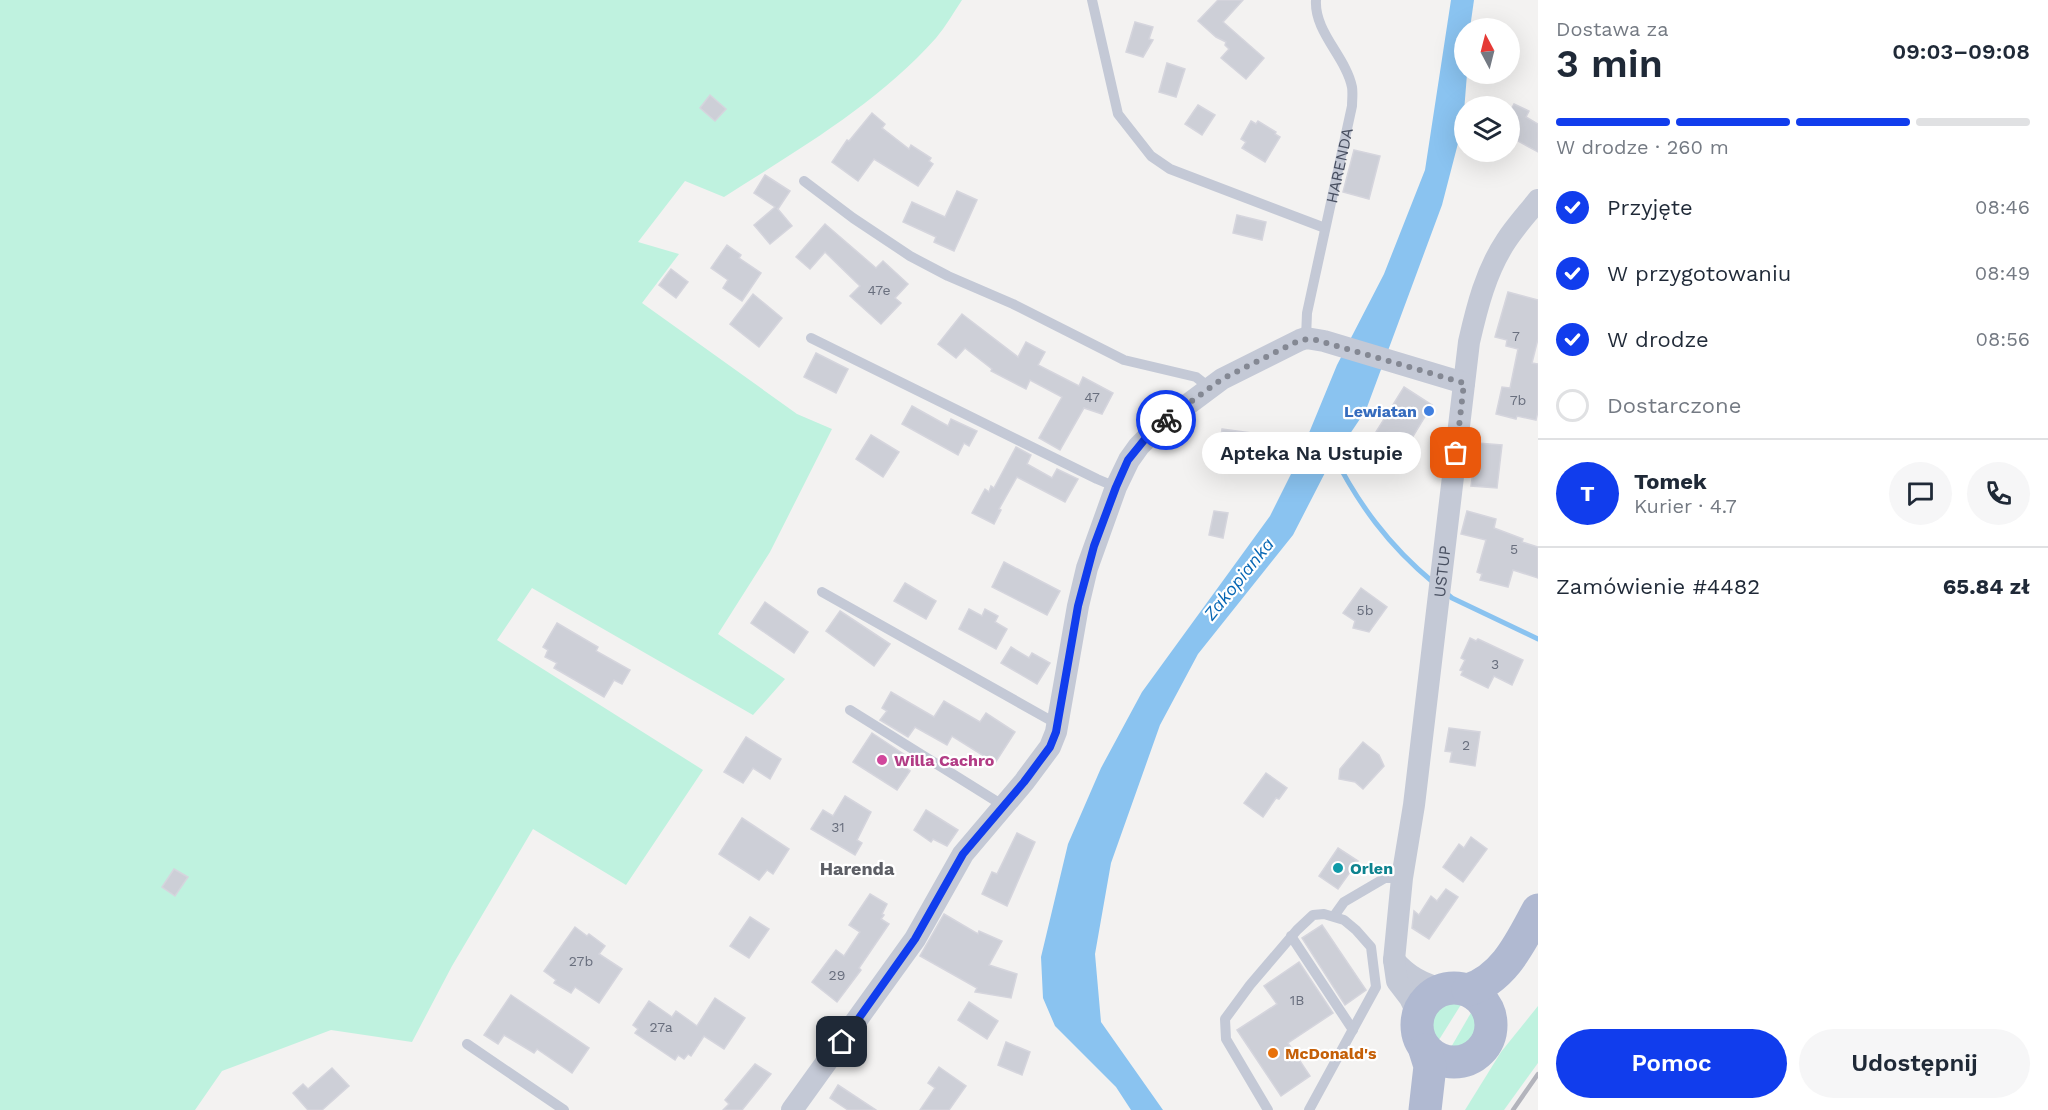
<!DOCTYPE html>
<html lang="pl">
<head>
<meta charset="utf-8">
<style>
	:root { --surface:#fff; --page:#f6f6f7; --text:#1f2937; --muted:#747a83; --line:#e0e1e3; --accent:#113ded }
	body { margin:0; font-family:"Work Sans",sans-serif; background:var(--page); color:var(--text); height:100vh; display:flex; flex-direction:column; font-size:22px; white-space:nowrap }
	* { box-sizing:border-box; margin:0 }
	p { font-size:20px; color:var(--muted) }
	.icon { flex:none; width:33px; height:33px; fill:none; stroke:currentColor; stroke-width:2; stroke-linecap:round; stroke-linejoin:round }
	.map { position:relative; flex:1; overflow:hidden }
	.panel { display:flex; flex-direction:column; background:var(--surface); width:510px }
	.panel>* { flex:none }
	.needle { width:39px; rotate:353deg }
	.buttons { position:absolute; left:1454px; top:18px; display:grid; gap:12px }
	.buttons a { display:grid; place-items:center; width:66px; height:66px; border-radius:50%; background:var(--surface); box-shadow:0 6px 24px #0002; font-size:30px }
	.pin { position:absolute; display:grid; place-items:center; width:51px; height:51px; color:#fff; margin:-26px; border-radius:12px; box-shadow:0 3px 9px #0006 }
	.courier { position:absolute; display:grid; place-items:center; width:60px; height:60px; margin:-30px; border:4px solid #113ded; border-radius:50%; background:#fff; color:#222; box-shadow:0 2px 8px #0007 }
	.bubble { position:absolute; height:42px; border-radius:21px; background:var(--surface); box-shadow:0 6px 24px #0002; font-size:20px; font-weight:600; line-height:42px; text-align:center }
	.overview em { font-style:normal; font-weight:600 }
	.overview div { display:flex; flex-direction:column-reverse }
	.overview { display:flex; align-items:center; justify-content:space-between; height:102px; padding:0 18px }
	h1 { font-size:39px; font-weight:600; line-height:45px }
	.bar { display:grid; grid-template-columns:repeat(4,1fr); gap:9px 6px; align-content:center; height:72px; padding:0 18px }
	.bar i { height:8px; border-radius:4px; background:var(--line) }
	.bar .selected { background:var(--accent) }
	.bar p { grid-column:span 4 }
	.line { display:flex; align-items:center; gap:15px; padding:0 18px; border-top:2px solid var(--line) }
	.line div { flex:1 }
	.round { display:grid; place-items:center; flex:none; width:63px; height:63px; border-radius:32px; background:var(--page) }
	ol { padding:0 18px; list-style:none }
	li { display:flex; align-items:center; gap:18px; height:66px }
	li p { margin-inline-start:auto }
	li .icon { padding:6px; border-radius:50%; background:var(--accent); color:#fff; stroke-width:4 }
	li:last-child { color:var(--muted) }
	li i { width:33px; height:33px; border:3px solid var(--line); border-radius:50% }
	.action { display:flex; gap:12px; margin-top:auto; padding:12px 18px }
	.action a { flex:1; height:69px; border-radius:36px; background:var(--accent); color:#fff; font-size:24px; font-weight:600; line-height:69px; text-align:center }
	.action a+a { background:var(--page); color:var(--text) }
	main { display:flex; flex:1; min-height:0 }
	.map>svg:first-child { display:block }
	.green { fill:#bff2df }
	.water { fill:#8ac3f0 }
	.lines { fill:none; stroke-linecap:round; stroke-linejoin:round }
	.stream { stroke:#8ac3f0; stroke-width:5 }
	.building { fill:#cdcfd7; stroke:#d5d5dd; stroke-width:1.5 }
	.lane { stroke:#c4c9d6; stroke-width:10 }
	.street { stroke:#c4c9d6; stroke-width:22 }
	.primary { stroke:#b0b9d1; stroke-width:33 }
	.rail { stroke:#b3b4bc; stroke-width:4.5 }
	.done { stroke:#848893; stroke-width:6; stroke-dasharray:0 10.8 }
	.route { stroke:#113ded; stroke-width:8 }
	.shop-dot { fill:#3f7fe0; stroke:#fff; stroke-width:2 }
	.hotel-dot { fill:#d1479c; stroke:#fff; stroke-width:2 }
	.culture-dot { fill:#0f9aa8; stroke:#fff; stroke-width:2 }
	.food-dot { fill:#e8710a; stroke:#fff; stroke-width:2 }
	.labels { text-anchor:middle; stroke-width:4.5; stroke-linejoin:round; paint-order:stroke }
	.number-label { font-size:14px; fill:#696f7e }
	.street-label { font-size:16px; fill:#484f60; stroke:#fff }
	.shop-label { font-size:16px; font-weight:bold; fill:#366cbe; stroke:#fff; text-anchor:end }
	.hotel-label { font-size:16px; font-weight:bold; fill:#b23c85; stroke:#fff; text-anchor:start }
	.culture-label { font-size:16px; font-weight:bold; fill:#0d838f; stroke:#fff; text-anchor:start }
	.food-label { font-size:16px; font-weight:bold; fill:#c56008; stroke:#fff; text-anchor:start }
	.water-label { font-size:18px; font-style:italic; fill:#0666b4; stroke:#fff }
	.neighbourhood-label { font-size:18px; font-weight:bold; fill:#5d5f66; stroke:#fff }
</style>
</head>
<body>
<main>
<div class="map">
<svg width="1538" height="1110" viewBox="0 0 1538 1110">
	<rect width="100%" height="100%" fill="#f3f2f1"/>
	<g class="green">
		<path d="M0,0H962C954,12 946,26 936,38C876,105 799,149 724,197L685,181L638,242L679,254L642,303L797,414L832,429L770,552L718,634L785,679L753,715L532,588L497,640L703,770L626,885L533,829L452,966L412,1042L331,1030L222,1071L195,1110H0Z"/>
		<path d="M1450,1003H1462L1437,1043C1422,1026 1430,1010 1450,1003Z"/>
		<polygon points="1538,1006 1538,1063 1504,1110 1465,1110 1501,1052"/>
		<path d="M1472,1011C1483,1031 1471,1047 1450,1049Z"/>
	</g>
	<polygon class="water" points="1451,0 1474,0 1470,28 1464,28 1464,74 1467,74 1463,124 1442,205 1366,410 1329,465 1293,535 1198,654 1160,725 1111,863 1095,954 1101,1022 1163,1110 1131,1110 1116,1087 1055,1026 1043,998 1041,957 1068,844 1101,768 1142,692 1270,516 1297,462 1337,365 1384,274 1425,170"/>
	<g class="lines">
		<g class="stream">
			<path d="M1332,452C1358,504 1389,546 1434,583"/>
			<polyline points="1446,593 1452,598 1538,639"/>
		</g>
	</g>
	<g class="building">
		<polygon points="1218,0 1243,0 1223,22 1264,58 1246,79 1221,58 1229,49 1225,45 1226,42 1216,37 1198,21"/>
		<polygon points="1135,22 1153,27 1149,39 1153,40 1143,57 1126,52"/>
		<polygon points="1167,63 1185,69 1176,97 1159,92"/>
		<polygon points="710,95 726,109 715,121 700,108"/>
		<polygon points="1514,104 1529,111 1526,117 1538,124 1538,152 1509,136 1509,113"/>
		<polygon points="1198,105 1215,115 1202,135 1185,124"/>
		<polygon points="872,113 885,124 882,128 909,149 911,145 931,158 929,161 933,164 918,186 874,159 858,181 832,162 847,140 849,141"/>
		<polygon points="1251,121 1256,124 1258,121 1276,132 1275,134 1280,137 1265,162 1242,148 1246,142 1241,139"/>
		<polygon points="1354,150 1380,156 1369,199 1343,192"/>
		<polygon points="765,175 790,191 778,209 777,208 792,226 770,244 754,225 775,207 754,193"/>
		<polygon points="957,191 977,200 954,251 934,242 936,237 903,222 912,202 945,217"/>
		<polygon points="1237,215 1266,222 1262,240 1233,233"/>
		<polygon points="825,224 876,268 883,261 908,284 895,298 901,303 881,324 850,296 860,286 825,252 810,269 796,257"/>
		<polygon points="727,245 741,255 739,258 761,273 742,301 723,288 728,280 711,268"/>
		<polygon points="671,269 688,282 676,298 659,285"/>
		<polygon points="1508,292 1538,300 1538,339 1532,363 1538,364 1538,411 1536,420 1517,416 1516,419 1496,414 1502,387 1510,388 1518,349 1506,346 1507,340 1495,337"/>
		<polygon points="753,294 782,318 759,347 730,324"/>
		<polygon points="962,314 1018,357 1026,342 1045,352 1038,365 1079,386 1083,377 1113,393 1102,414 1084,408 1060,450 1039,438 1062,397 1030,380 1026,389 991,371 992,369 965,348 956,358 938,344"/>
		<polygon points="816,353 848,369 836,393 804,377"/>
		<polygon points="1404,387 1432,405 1395,466 1366,448"/>
		<polygon points="912,406 948,426 951,419 977,431 969,446 964,443 958,455 902,424"/>
		<polygon points="1222,429 1251,433 1248,453 1219,449"/>
		<polygon points="871,435 899,452 883,477 856,459"/>
		<polygon points="1477,443 1502,445 1497,488 1471,486"/>
		<polygon points="1016,447 1031,455 1027,464 1052,478 1057,469 1078,479 1065,502 1017,477 999,509 1001,510 994,524 972,513 985,489 989,492 991,486 994,488"/>
		<polygon points="1214,511 1228,513 1223,538 1209,535"/>
		<polygon points="1467,511 1496,519 1494,528 1523,539 1522,542 1538,547 1538,578 1513,570 1508,587 1480,580 1482,574 1477,572 1486,540 1461,534"/>
		<polygon points="1004,562 1060,591 1047,615 992,587"/>
		<polygon points="905,583 936,601 926,619 894,601"/>
		<polygon points="1361,588 1387,607 1369,632 1353,628 1355,621 1343,613"/>
		<polygon points="765,602 808,632 794,653 751,623"/>
		<polygon points="969,609 982,616 985,609 998,616 995,622 1007,629 996,649 959,629"/>
		<polygon points="840,611 890,644 874,666 826,631"/>
		<polygon points="557,623 598,647 596,651 630,670 622,684 614,680 604,697 554,668 557,663 545,657 548,650 543,647"/>
		<polygon points="1470,638 1476,641 1478,639 1523,660 1512,685 1494,676 1488,688 1461,675 1463,671 1460,670 1465,660 1461,658"/>
		<polygon points="1011,647 1029,658 1032,653 1050,663 1037,684 1001,663"/>
		<polygon points="891,692 934,717 944,701 980,722 986,713 1015,732 995,763 952,736 947,745 915,727 908,737 880,720 887,711 882,708"/>
		<polygon points="1449,728 1480,732 1475,766 1450,762 1452,752 1445,751"/>
		<polygon points="872,733 911,759 905,767 910,771 897,790 853,762"/>
		<polygon points="746,737 781,759 770,779 753,768 743,783 724,772"/>
		<polygon points="1363,742 1379,755 1384,766 1363,789 1355,782 1339,779 1340,769"/>
		<polygon points="1266,773 1287,788 1279,799 1276,798 1263,817 1244,803"/>
		<polygon points="845,796 871,812 857,840 862,843 855,855 811,829 823,810 833,816"/>
		<polygon points="926,810 958,830 947,846 933,839 931,842 914,830"/>
		<polygon points="742,818 789,849 773,874 767,870 759,880 719,854"/>
		<polygon points="1017,833 1035,842 1007,906 982,894 992,872 997,874"/>
		<polygon points="1471,837 1487,849 1463,882 1443,867 1459,844 1464,848"/>
		<polygon points="1338,848 1358,861 1338,889 1319,876"/>
		<polygon points="174,869 188,877 175,896 162,887"/>
		<polygon points="1446,889 1458,897 1429,939 1412,928 1414,911 1419,915 1431,896 1437,901"/>
		<polygon points="870,894 887,904 882,914 884,915 881,919 889,924 859,968 861,970 837,1002 812,982 836,950 844,956 860,932 849,925"/>
		<polygon points="944,914 978,934 979,931 1002,941 989,965 1017,974 1011,998 975,992 977,988 920,956"/>
		<polygon points="750,917 769,929 749,958 730,946"/>
		<polygon points="1322,925 1366,990 1345,1005 1302,938"/>
		<polygon points="575,927 587,936 589,934 605,946 599,954 622,969 599,1003 575,987 571,993 554,983 556,980 544,971"/>
		<polygon points="1299,962 1333,1013 1288,1043 1310,1076 1281,1096 1237,1030 1277,1004 1264,986"/>
		<polygon points="511,995 589,1048 572,1073 537,1049 534,1053 504,1035 498,1044 484,1035"/>
		<polygon points="715,998 745,1018 724,1049 704,1036 691,1056 688,1054 684,1059 678,1055 675,1060 635,1033 638,1029 633,1025 649,1001 672,1017 676,1011 697,1026"/>
		<polygon points="969,1002 998,1021 987,1039 958,1020"/>
		<polygon points="1006,1042 1030,1052 1022,1075 998,1065"/>
		<polygon points="755,1064 771,1074 742,1110 723,1110 729,1104 725,1100"/>
		<polygon points="939,1067 966,1086 949,1110 920,1110 935,1088 928,1083"/>
		<polygon points="332,1068 349,1086 322,1110 308,1110 293,1093 303,1084 308,1089"/>
		<polygon points="838,1085 876,1110 848,1110 830,1098"/>
	</g>
	<g class="lines">
		<g class="lane">
			<polyline points="1092,0 1118,114 1151,156 1170,169 1325,228"/>
			<polyline points="804,181 853,218 910,256 948,276 1013,304 1124,360 1196,377 1210,388"/>
			<polyline points="811,338 1097,479 1116,487"/>
			<path id="s1" d="M1306,338L1307,313L1352,106C1352,100 1353,93 1352,87C1346,57 1314,32 1316,0"/>
			<polyline points="822,592 1057,724"/>
			<polyline points="850,710 1004,806"/>
			<polyline points="1334,916 1344,902 1385,878 1402,878"/>
			<polyline points="1291,936 1353,1030"/>
			<polyline points="467,1044 564,1110"/>
			<polyline points="1268,1110 1226,1039 1225,1019 1250,985 1297,930 1313,915 1324,914 1344,920 1356,930 1371,947 1376,987 1309,1110"/>
		</g>
		<g class="street">
			<path d="M1394,960C1407,976 1424,985 1444,989"/>
			<path id="s2" d="M1418,1015L1410,998L1397,981L1394,960L1402,878L1414,805L1469,342C1477,307 1486,271 1506,241C1515,227 1527,214 1538,200"/>
			<polyline points="792,1110 915,939 963,854 1024,782 1050,747 1056,732 1078,606 1087,568 1116,487 1129,460 1139,446 1159,426 1222,379 1300,340 1306,338 1324,341 1464,383"/>
		</g>
		<g class="primary">
			<circle cx="1454" cy="1025" r="37"/>
			<path d="M1468,990C1505,978 1521,941 1538,910"/>
			<polyline points="1425,1050 1430,1066 1425,1110"/>
		</g>
		<polyline class="rail" points="1513,1110 1538,1074"/>
	</g>
	<g class="lines">
		<polyline class="done" points="1166,420 1222,379 1300,340 1313,339 1464,383 1456,453"/>
		<polyline class="route" points="842,1042 915,939 963,854 1024,782 1050,747 1056,732 1078,606 1094,546 1116,487 1128,460 1145,439 1166,420"/>
	</g>
	<circle class="shop-dot" cx="1429" cy="411" r="6"/>
	<circle class="hotel-dot" cx="882" cy="760" r="6"/>
	<circle class="culture-dot" cx="1338" cy="868" r="6"/>
	<circle class="food-dot" cx="1273" cy="1053" r="6"/>
	<g class="labels">
		<g class="number-label">
			<text x="879" y="295">47e</text>
			<text x="1516" y="341">7</text>
			<text x="1092" y="402">47</text>
			<text x="1518" y="405">7b</text>
			<text x="1514" y="554">5</text>
			<text x="1365" y="615">5b</text>
			<text x="1495" y="669">3</text>
			<text x="1466" y="750">2</text>
			<text x="838" y="832">31</text>
			<text x="581" y="966">27b</text>
			<text x="837" y="980">29</text>
			<text x="1297" y="1005">1B</text>
			<text x="661" y="1032">27a</text>
		</g>
		<g class="street-label">
			<text dy="6" stroke="none"><textPath href="#s1" startOffset="176">HARENDA</textPath></text>
			<text dy="6" stroke="none"><textPath href="#s2" startOffset="453">USTUP</textPath></text>
		</g>
		<g class="shop-label">
			<text x="1417" y="417">Lewiatan</text>
		</g>
		<g class="hotel-label">
			<text x="894" y="766">Willa Cachro</text>
		</g>
		<g class="culture-label">
			<text x="1350" y="874">Orlen</text>
		</g>
		<g class="food-label">
			<text x="1285" y="1059">McDonald's</text>
		</g>
		<g class="water-label">
			<text transform="translate(1239 579) rotate(-51)" y="6">Zakopianka</text>
		</g>
		<g class="neighbourhood-label">
			<text x="857" y="875">Harenda</text>
		</g>
	</g>
</svg>
<div class="buttons">
<a><svg class="needle" viewBox="-14 -14 28 28"><path d="M0-13l5 13h-10z" fill="#e53935"/><path d="M0 13l5-13h-10z" fill="#747a83"/></svg></a>
<a><svg class="icon" aria-label="layers" viewBox="0 0 24 24"><path d="M12 4l9 5-9 5-9-5zM3 14l9 5 9-5"/></svg></a>
</div>
<div class="pin" style="left:1456px;top:453px;background:#ea580c"><svg class="icon" aria-label="bag" viewBox="0 0 24 24"><path d="M5 8h14l-1 12H6zM9 8a3 3 0 0 1 6 0"/></svg></div>
<div class="pin" style="left:842px;top:1042px;background:#1f2937"><svg class="icon" aria-label="home" viewBox="0 0 24 24"><path d="M3 11l9-7 9 7M6 9v11h12V9"/></svg></div>
<div class="courier" style="left:1166px;top:420px"><svg class="icon" aria-label="bike" viewBox="0 0 24 24"><circle cx="6" cy="16" r="4"/><circle cx="18" cy="16" r="4"/><path d="M6 16l4-8h5l3 8M10 8l3 8H6M13 5h3"/></svg></div>
<div class="bubble" style="left:1202px;top:432px;width:219px">Apteka Na Ustupie</div>
</div>
<section class="panel">
<div class="overview"><div><h1>3 min</h1><p>Dostawa za</p></div><em>09:03–09:08</em></div>
<div class="bar"><i class="selected"></i><i class="selected"></i><i class="selected"></i><i></i><p>W drodze · 260 m</p></div>
<ol>
<li><svg class="icon" aria-label="check" viewBox="0 0 24 24"><path d="M5 12l5 5 9-10"/></svg>Przyjęte<p>08:46</p></li>
<li><svg class="icon" aria-label="check" viewBox="0 0 24 24"><path d="M5 12l5 5 9-10"/></svg>W przygotowaniu<p>08:49</p></li>
<li><svg class="icon" aria-label="check" viewBox="0 0 24 24"><path d="M5 12l5 5 9-10"/></svg>W drodze<p>08:56</p></li>
<li><i></i>Dostarczone</li>
</ol>
<div class="line" style="height:108px"><b class="round" style="background:var(--accent);color:#fff">T</b><div><b>Tomek</b><p>Kurier · 4.7</p></div><a class="round"><svg class="icon" aria-label="chat" viewBox="0 0 24 24"><path d="M4 5h16v11H9l-5 4z"/></svg></a><a class="round"><svg class="icon" aria-label="phone" viewBox="0 0 24 24"><path d="M5 4h4l2 5-3 2q2 4 5 5l2-3 5 2v4C11 20 4 13 5 4z"/></svg></a></div>
<div class="line" style="height:78px"><div>Zamówienie #4482</div><b>65.84 zł</b></div>
<div class="action"><a>Pomoc</a><a>Udostępnij</a></div>
</section>
</main>
</body>
</html>
